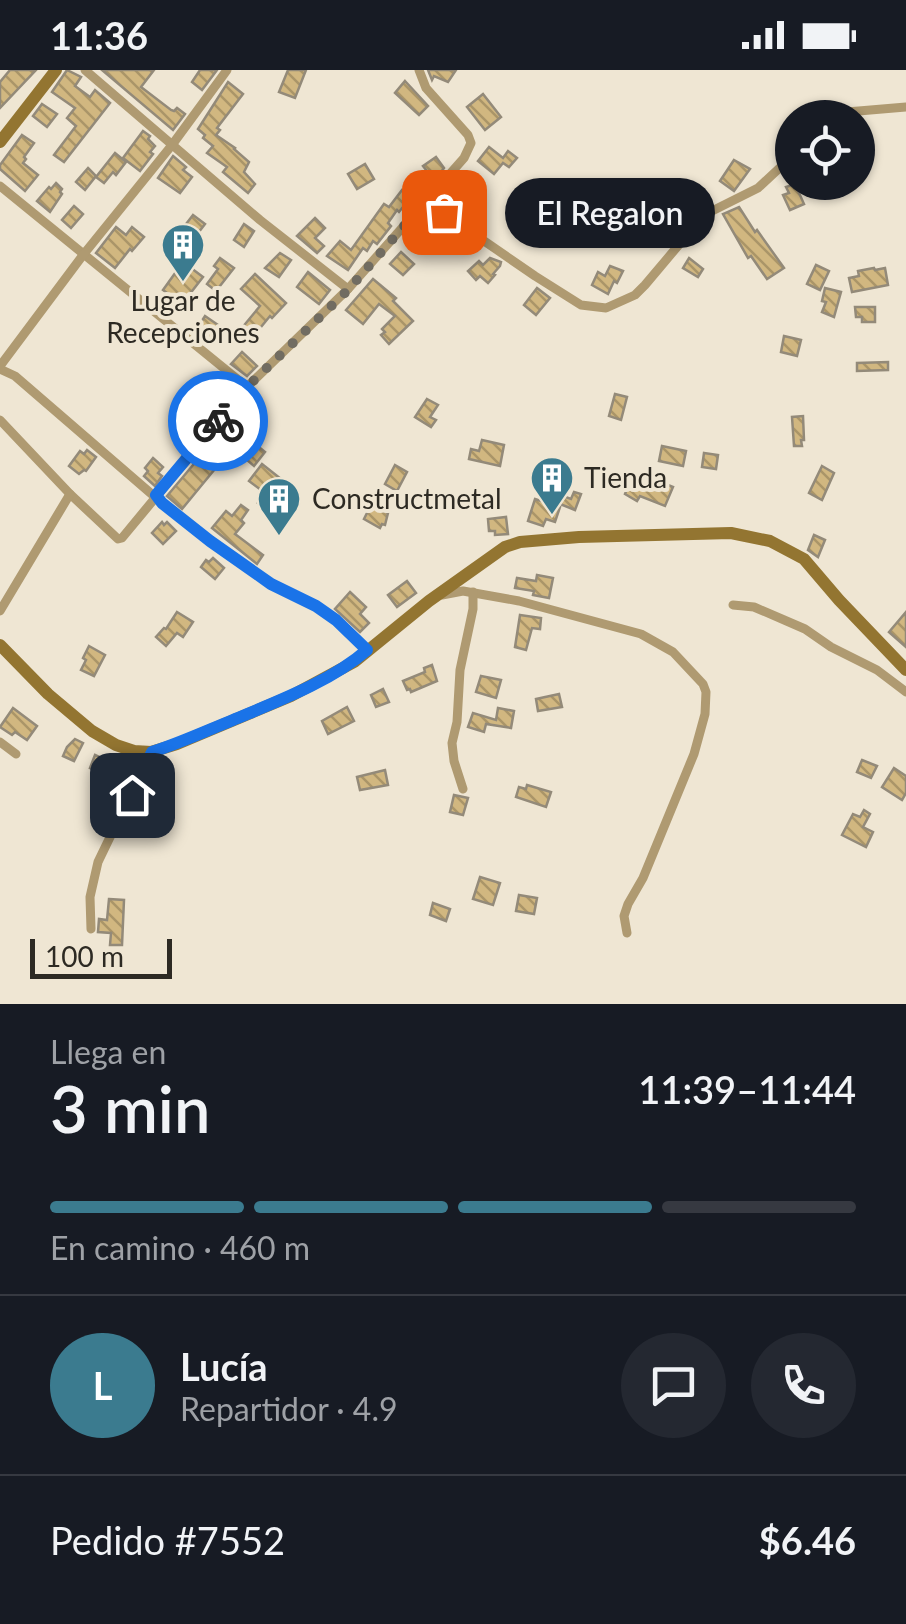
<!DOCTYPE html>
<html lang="es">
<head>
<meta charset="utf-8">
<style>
	:root { --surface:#171b24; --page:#242831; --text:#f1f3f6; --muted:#9ea1a6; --line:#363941; --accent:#3b7b8f }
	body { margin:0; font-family:Lato,sans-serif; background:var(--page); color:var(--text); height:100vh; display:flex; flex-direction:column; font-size:38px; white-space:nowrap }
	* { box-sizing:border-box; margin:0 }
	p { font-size:32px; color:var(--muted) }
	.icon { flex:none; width:55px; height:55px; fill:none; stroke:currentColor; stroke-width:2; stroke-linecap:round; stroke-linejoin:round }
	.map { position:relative; height:934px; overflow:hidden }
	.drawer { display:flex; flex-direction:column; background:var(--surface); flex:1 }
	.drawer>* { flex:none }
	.controls { position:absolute; left:775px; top:30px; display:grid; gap:20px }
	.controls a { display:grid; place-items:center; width:100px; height:100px; border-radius:50%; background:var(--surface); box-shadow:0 2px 8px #0004; font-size:50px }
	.scale { position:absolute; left:30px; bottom:25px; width:142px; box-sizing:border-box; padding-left:10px; border:5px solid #2d2a23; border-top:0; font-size:28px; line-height:35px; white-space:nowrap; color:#2d2a23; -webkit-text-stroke:8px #efe6d3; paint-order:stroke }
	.pin { position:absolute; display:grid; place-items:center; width:85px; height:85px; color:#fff; margin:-42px; border-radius:20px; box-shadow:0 5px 15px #0006 }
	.courier { position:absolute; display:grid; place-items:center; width:100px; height:100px; margin:-50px; border:8px solid #1a73e8; border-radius:50%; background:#fff; color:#222; box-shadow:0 2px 12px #0007 }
	.bubble { position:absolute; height:70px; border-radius:35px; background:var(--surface); box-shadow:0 2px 8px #0004; font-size:32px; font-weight:600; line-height:70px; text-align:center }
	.head em { font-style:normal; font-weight:600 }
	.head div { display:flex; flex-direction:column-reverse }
	.head { display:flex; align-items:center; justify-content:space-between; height:170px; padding:0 50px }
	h1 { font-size:65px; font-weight:600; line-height:75px }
	.bar { display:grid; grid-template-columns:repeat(4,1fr); gap:15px 10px; align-content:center; height:120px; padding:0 50px }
	.bar i { height:12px; border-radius:8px; background:var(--line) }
	.bar .selected { background:var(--accent) }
	.bar p { grid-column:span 4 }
	.line { display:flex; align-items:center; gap:25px; padding:0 50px; border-top:2px solid var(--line) }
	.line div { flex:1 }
	.round { display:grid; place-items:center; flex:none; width:105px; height:105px; border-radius:52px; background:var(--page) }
	.status { display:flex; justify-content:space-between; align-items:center; height:70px; padding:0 50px; background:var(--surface); direction:ltr }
	.status svg { height:28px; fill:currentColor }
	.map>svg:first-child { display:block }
	.building { fill:url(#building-back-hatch); stroke:#938a79; stroke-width:2.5 }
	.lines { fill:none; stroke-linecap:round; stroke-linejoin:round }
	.street { stroke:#af9a71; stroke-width:9 }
	.secondary { stroke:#937531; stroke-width:12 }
	.done { stroke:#716c61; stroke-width:10; stroke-dasharray:0 18 }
	.route { stroke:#1a73e8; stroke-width:12 }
	.labels { text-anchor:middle; stroke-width:8; stroke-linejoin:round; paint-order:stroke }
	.poi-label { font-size:28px; fill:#2d2a23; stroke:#efe6d3; text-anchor:start }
</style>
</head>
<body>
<div class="status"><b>11:36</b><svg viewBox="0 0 49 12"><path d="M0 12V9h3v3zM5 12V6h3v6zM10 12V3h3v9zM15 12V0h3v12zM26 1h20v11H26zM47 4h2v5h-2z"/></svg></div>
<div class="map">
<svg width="906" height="934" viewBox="0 0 906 934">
	<defs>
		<pattern id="building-back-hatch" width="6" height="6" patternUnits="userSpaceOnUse" patternTransform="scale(2.5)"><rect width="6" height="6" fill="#d1b780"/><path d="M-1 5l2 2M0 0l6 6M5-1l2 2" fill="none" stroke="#aa9568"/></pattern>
	</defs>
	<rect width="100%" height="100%" fill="#efe6d3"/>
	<g class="building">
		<polygon points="10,0 36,0 0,38 0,12"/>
		<polygon points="67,0 81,7 75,16 90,27 95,20 110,33 64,92 54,85 76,56 67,48 75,38 52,22"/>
		<polygon points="102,0 154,0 141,17 171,40 174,41 177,38 185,44 173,60"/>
		<polygon points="200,0 217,0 202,20 192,12"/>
		<polygon points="288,0 306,0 295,28 279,22"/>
		<polygon points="428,0 456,0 448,12 434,6 432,10"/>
		<polygon points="405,11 428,36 419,45 395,23"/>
		<polygon points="228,12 243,24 217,58 220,60 216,65 235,78 234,79 249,92 244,102 255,114 248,123 223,102 227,97 207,83 213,76 203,68 205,65 198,59"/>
		<polygon points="483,24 501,47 485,60 467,37"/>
		<polygon points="42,34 57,44 47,57 33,46"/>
		<polygon points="143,61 150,66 148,69 155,76 150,82 153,84 140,101 123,88"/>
		<polygon points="22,65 34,73 24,87 26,89 23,93 38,105 25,121 0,99 0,95"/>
		<polygon points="489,77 503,88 508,81 517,88 509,97 503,93 494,104 478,91"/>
		<polygon points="115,83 126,92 116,105 113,102 104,113 96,107"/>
		<polygon points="173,86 186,97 183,100 192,107 180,123 158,108"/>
		<polygon points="436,87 444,98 438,106 435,102 430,105 423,96"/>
		<polygon points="734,90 750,99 734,121 720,111"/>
		<polygon points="365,94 374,109 357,119 348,104"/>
		<polygon points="88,98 96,106 85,120 76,112"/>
		<polygon points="470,103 477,110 464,124 471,129 462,143 444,134 449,126 444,123 460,105 465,109"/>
		<polygon points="56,113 62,119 60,122 62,124 50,142 37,131 49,117 51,119"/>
		<polygon points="795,114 804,134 790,140 783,125 789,123 786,117"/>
		<polygon points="534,117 549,125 542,138 559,147 557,151 564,155 562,158 566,160 560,171 542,160 548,149 524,137"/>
		<polygon points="402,120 411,127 399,142 397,140 388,153 391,156 377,174 373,171 367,181 363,178 348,200 327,186 340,171 351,180 384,134 389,137"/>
		<polygon points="74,136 83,144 71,158 62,150"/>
		<polygon points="739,137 755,162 757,160 784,198 767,209 751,186 748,188 723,144"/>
		<polygon points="193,145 205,154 195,167 183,158"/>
		<polygon points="315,148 325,158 315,168 324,176 317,183 297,166"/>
		<polygon points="244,154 254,161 244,177 234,170"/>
		<polygon points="116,157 126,165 132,157 144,167 132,181 130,179 115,198 96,183"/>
		<polygon points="401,182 414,194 403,205 390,194"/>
		<polygon points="280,183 291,190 279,207 265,198"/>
		<polygon points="220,188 234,198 216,221 207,214 218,199 214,196"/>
		<polygon points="490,188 501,192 500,196 493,204 495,205 488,213 480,206 476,210 468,201 479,191 483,195"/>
		<polygon points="689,188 703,199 698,207 683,198"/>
		<polygon points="183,192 203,207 182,234 163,220"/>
		<polygon points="816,195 829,201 820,220 807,214"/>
		<polygon points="610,196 623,201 617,213 614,211 608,224 592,215 598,202 605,206"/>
		<polygon points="874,198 875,200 885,198 888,215 852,222 849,208 859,206 858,201"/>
		<polygon points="308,202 330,220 319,234 297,217"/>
		<polygon points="255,204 286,233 272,248 270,246 252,268 241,259 260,236 241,219"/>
		<polygon points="373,209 396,228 393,231 413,251 389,274 381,265 385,262 382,259 395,246 379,234 363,254 346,240"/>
		<polygon points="537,218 550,228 536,245 524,235"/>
		<polygon points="825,218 841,222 834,247 822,242 826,232 822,231"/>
		<polygon points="855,237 875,237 875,252 862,252 862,247 856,247"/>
		<polygon points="205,246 221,257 210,274 194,263"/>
		<polygon points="784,266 801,270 797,286 781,282"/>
		<polygon points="242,282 257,296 247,306 231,294"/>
		<polygon points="888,292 888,300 857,301 857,293"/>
		<polygon points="615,324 627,327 621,350 609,346"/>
		<polygon points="254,328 260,335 249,346 260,356 249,369 265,382 254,396 218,365 229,351 233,355 247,338 245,337"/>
		<polygon points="427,329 438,335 430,347 436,350 431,357 415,347"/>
		<polygon points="803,346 804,370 801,370 802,376 794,376 792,347"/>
		<polygon points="482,370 504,375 500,396 469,389 471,379 479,381"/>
		<polygon points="209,376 224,388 182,439 167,426"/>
		<polygon points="662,376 686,381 683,396 659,391"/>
		<polygon points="87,380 96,387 86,401 84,400 79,404 69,396 80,381 84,384"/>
		<polygon points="704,383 718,385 716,399 702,397"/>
		<polygon points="153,388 163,397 158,403 162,406 155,416 144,406 148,401 145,398"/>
		<polygon points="262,394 286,413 266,439 258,433 265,423 249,411"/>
		<polygon points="395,395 407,402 397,421 385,414"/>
		<polygon points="822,396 834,403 822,430 809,423"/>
		<polygon points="629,407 655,420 658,411 673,417 665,436 640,426 637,431 625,424 627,419 624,417"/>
		<polygon points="574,422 581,424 575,440 560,434 563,426 571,429"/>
		<polygon points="535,429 560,437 555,452 546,449 543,456 528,451"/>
		<polygon points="241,435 248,440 241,450 244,453 235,464 263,485 257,494 212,458 226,441 232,446"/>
		<polygon points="371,435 388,443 385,455 382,454 380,458 364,449"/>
		<polygon points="506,447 508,464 495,465 495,461 489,461 488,449"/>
		<polygon points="162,452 164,455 167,452 176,461 163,474 152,463"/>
		<polygon points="814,465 825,470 818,487 808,480"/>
		<polygon points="213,488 224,498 215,509 201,497 206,490 209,492"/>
		<polygon points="537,505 553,508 549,528 533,525 534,521 515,518 517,508 536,511"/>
		<polygon points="407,511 416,523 397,537 388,525"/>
		<polygon points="350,522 366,537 360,544 369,553 360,562 335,539"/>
		<polygon points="177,542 193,552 183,567 177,563 166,576 156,567 164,558 166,559"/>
		<polygon points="906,542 906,577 889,562"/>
		<polygon points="520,545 541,548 540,559 532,558 526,580 515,577"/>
		<polygon points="89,576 105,585 94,606 81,600 86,590 83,588"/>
		<polygon points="432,595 437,611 411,622 410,619 407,620 403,611 425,602 424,598"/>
		<polygon points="481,606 501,610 496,628 476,622"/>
		<polygon points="383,619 389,632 376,637 371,625"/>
		<polygon points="559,624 562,637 538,641 536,629"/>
		<polygon points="347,637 354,651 328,664 322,651"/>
		<polygon points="13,638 37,656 27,670 15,662 12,665 0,657"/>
		<polygon points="498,638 514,641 511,658 486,654 484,662 468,657 473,643 496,650"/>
		<polygon points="75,669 83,673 74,691 63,686 67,677"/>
		<polygon points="95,685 125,699 125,689 137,692 127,714 90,698"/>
		<polygon points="862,690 877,696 871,708 857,702"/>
		<polygon points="894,698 906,706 906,723 902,730 882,717"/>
		<polygon points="385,700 388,715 360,720 357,707"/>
		<polygon points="527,715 551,722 546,737 516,727 519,717 526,719"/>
		<polygon points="102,718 117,724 110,740 95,733"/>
		<polygon points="454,725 468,728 463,745 450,742"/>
		<polygon points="864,740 870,744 863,757 873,762 866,777 842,765 853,744 860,747"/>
		<polygon points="480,807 500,813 493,835 473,829"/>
		<polygon points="519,825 537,828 534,844 516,841"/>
		<polygon points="109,829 124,830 122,875 110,875 111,863 98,862 99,849 107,850"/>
		<polygon points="433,833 450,839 446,851 430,845"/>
	</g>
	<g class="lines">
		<g class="street">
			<polyline points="85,0 260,150 348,219"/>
			<polyline points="825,48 835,43 906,37"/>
			<polyline points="0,116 247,317"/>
			<polyline points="426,131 535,206 581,235 606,238 635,225 645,215 704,145 758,118 786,92 792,83"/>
			<polyline points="0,296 83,185 172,75 227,0"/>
			<polyline points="0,299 15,306 162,433 209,471 271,514 316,535 336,550 367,580"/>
			<polyline points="0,350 70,424 118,469 122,468 247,317 348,219 464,88 471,73 468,65 426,18 419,0"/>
			<polyline points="442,525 463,521 519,531 641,564 673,582 703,614 706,622 705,644 694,684 643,808 628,834 624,846 627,863"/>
			<polyline points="733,535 754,537 805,559 831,577 877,600 906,622"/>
			<polyline points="0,541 70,424"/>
			<polyline points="0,672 16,684"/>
			<polyline points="463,719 454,691 452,673 457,652 460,600 473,539 473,522"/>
			<polyline points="91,859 90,827 98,792 151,682"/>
		</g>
		<g class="secondary">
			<polyline points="0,72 56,0"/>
			<polyline points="0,575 48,624 92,661 116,675 134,681 151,682 177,674 291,626 354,592 429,531 505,477 520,472 579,467 731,463 770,471 804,489 839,530 906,600"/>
		</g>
	</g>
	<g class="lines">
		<polyline class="done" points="218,351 247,317 348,220 426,131 444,142"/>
		<path class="route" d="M132,725L152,682C180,673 206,661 233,650C276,632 332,611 367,580L336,550L316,536L271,514L210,471L162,433L156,425L218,351"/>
	</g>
	<defs>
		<g id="building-pin" transform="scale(2.25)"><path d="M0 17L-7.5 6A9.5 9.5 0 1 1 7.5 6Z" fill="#3b7b8f" stroke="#efe6d3"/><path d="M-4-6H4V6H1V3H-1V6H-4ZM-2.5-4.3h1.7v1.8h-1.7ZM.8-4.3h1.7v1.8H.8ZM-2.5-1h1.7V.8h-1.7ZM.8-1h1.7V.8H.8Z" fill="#fff"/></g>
	</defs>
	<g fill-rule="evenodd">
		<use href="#building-pin" x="183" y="175"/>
		<use href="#building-pin" x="552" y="408"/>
		<use href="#building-pin" x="279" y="429"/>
	</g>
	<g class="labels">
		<g class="poi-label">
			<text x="183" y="241" text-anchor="middle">Lugar de<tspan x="183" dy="32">Recepciones</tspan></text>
			<text x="584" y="418">Tienda</text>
			<text x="312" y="439">Constructmetal</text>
		</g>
	</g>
</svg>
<div class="controls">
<a><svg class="icon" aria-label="locate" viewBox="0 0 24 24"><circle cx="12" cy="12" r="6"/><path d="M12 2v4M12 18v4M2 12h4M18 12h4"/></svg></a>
</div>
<div class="scale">100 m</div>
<div class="pin" style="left:444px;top:142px;background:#ea580c"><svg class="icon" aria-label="bag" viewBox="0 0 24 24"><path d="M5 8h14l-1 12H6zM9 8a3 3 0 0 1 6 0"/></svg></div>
<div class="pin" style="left:132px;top:725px;background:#1f2937"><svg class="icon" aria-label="home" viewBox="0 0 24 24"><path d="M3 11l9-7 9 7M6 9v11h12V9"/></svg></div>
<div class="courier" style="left:218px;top:351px"><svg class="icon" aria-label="bike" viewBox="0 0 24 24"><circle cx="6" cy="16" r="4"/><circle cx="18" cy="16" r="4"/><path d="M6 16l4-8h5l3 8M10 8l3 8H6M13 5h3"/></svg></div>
<div class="bubble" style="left:505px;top:108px;width:210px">El Regalon</div>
</div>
<section class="drawer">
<div class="head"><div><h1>3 min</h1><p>Llega en</p></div><em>11:39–11:44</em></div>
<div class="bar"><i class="selected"></i><i class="selected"></i><i class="selected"></i><i></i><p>En camino · 460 m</p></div>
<div class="line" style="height:180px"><b class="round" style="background:var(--accent);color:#fff">L</b><div><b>Lucía</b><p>Repartidor · 4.9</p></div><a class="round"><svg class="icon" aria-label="chat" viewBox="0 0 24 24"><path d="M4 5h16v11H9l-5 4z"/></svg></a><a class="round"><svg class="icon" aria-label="phone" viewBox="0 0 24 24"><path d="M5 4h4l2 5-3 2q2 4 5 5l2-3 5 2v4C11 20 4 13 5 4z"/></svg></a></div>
<div class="line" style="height:130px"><div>Pedido #7552</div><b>$6.46</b></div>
</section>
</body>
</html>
